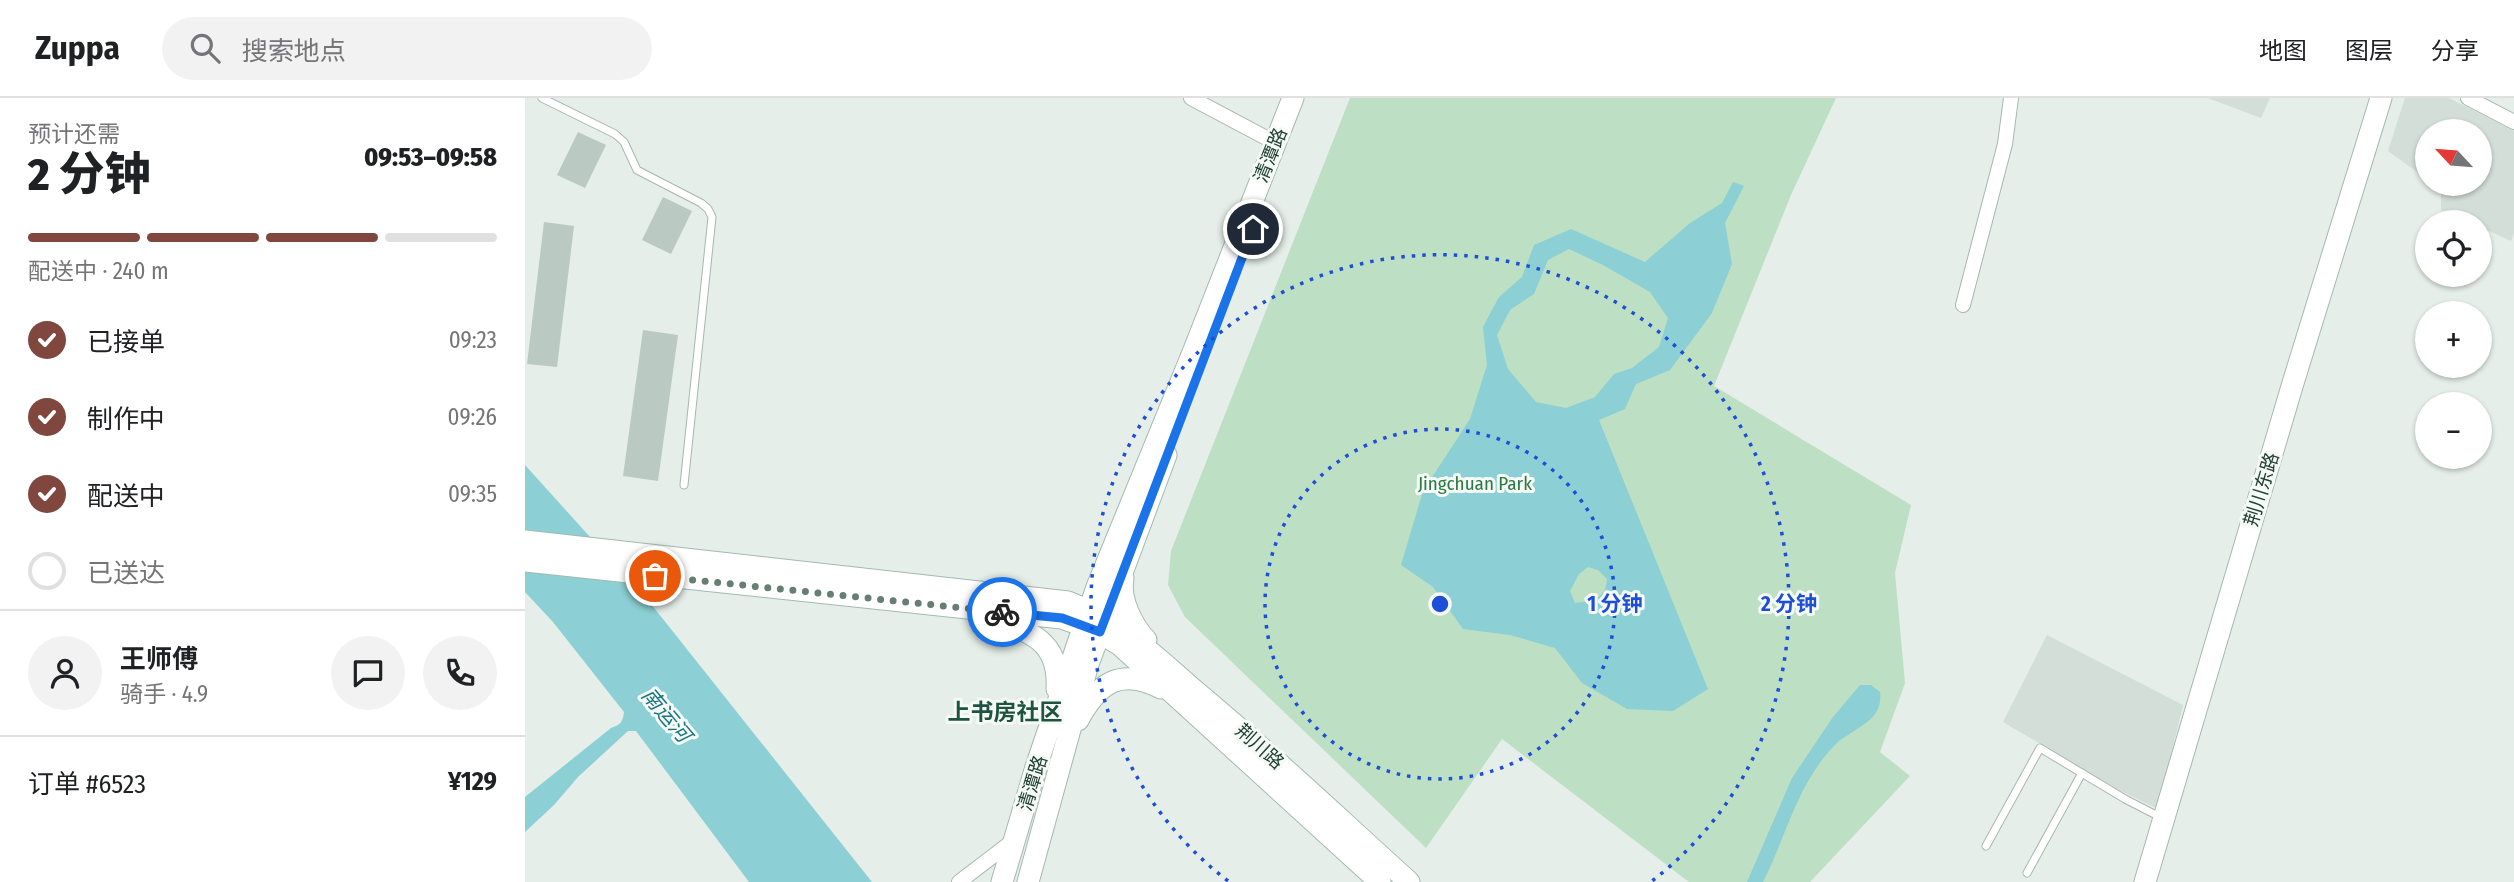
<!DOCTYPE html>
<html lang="zh">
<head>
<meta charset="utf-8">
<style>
	:root { --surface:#fff; --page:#f2f2f2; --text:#202124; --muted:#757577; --line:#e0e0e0; --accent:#7f473e }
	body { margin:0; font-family:"Fira Sans Condensed","Noto Sans SC",sans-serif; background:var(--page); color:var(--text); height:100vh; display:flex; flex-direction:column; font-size:26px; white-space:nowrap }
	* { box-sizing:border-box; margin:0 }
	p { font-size:23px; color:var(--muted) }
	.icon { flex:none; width:38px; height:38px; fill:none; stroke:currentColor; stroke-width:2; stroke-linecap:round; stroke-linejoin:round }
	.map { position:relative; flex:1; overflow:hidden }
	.drawer { display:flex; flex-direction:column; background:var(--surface); width:525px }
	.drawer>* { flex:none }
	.needle { width:46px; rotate:296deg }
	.buttons { position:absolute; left:1890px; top:21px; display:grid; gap:14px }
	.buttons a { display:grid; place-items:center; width:77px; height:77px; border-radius:50%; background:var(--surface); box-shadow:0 2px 5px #0004; font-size:35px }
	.pin { position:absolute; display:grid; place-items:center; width:60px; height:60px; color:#fff; margin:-30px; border:4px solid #fff; border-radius:50%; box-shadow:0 2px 7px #0007 }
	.courier { position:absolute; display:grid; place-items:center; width:70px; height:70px; margin:-35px; border:5px solid #1a73e8; border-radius:50%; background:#fff; color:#222; box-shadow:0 2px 9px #0007 }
	.head em { font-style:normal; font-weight:800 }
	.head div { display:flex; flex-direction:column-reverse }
	.head { display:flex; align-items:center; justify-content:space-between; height:119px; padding:0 28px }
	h1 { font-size:46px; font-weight:800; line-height:52px }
	.bar { display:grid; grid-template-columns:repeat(4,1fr); gap:10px 7px; align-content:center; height:84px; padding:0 28px }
	.bar i { height:9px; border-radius:5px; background:var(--line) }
	.bar .current { background:var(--accent) }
	.bar p { grid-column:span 4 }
	.line { display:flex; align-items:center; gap:18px; padding:0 28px; border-top:2px solid var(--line) }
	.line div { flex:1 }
	.round { display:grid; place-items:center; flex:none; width:74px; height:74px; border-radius:37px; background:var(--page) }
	ol { padding:0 28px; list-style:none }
	li { display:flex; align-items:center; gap:21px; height:77px }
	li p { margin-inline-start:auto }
	li .icon { padding:7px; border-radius:50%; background:var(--accent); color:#fff; stroke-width:4 }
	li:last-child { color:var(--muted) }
	li i { width:38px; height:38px; border:4px solid var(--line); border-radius:50% }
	header { display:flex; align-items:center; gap:42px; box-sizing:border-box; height:98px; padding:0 35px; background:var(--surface); border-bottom:2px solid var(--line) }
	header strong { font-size:33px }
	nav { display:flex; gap:38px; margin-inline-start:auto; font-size:24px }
	.search { width:490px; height:63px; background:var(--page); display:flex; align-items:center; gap:18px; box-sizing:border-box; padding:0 24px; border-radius:38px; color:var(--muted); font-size:26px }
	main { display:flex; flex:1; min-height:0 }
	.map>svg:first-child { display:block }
	.built { fill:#d3ded8 }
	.green { fill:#bddfc4 }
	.water { fill:#8ccfd4; fill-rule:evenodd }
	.building { fill:#bac9c2 }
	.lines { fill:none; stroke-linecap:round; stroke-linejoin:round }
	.lane-casing { stroke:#a7b7b0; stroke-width:9 }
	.street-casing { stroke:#a7b7b0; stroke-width:16 }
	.secondary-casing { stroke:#a3bab0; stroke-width:23 }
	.lane { stroke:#fff; stroke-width:7 }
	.street { stroke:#fff; stroke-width:14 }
	.secondary { stroke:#fff; stroke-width:21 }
	.done { stroke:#677e75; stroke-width:7; stroke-dasharray:0 12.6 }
	.route { stroke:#1a73e8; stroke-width:9 }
	.ring { fill:none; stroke:#1d4ed8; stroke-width:3.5; stroke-dasharray:3.5 7 }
	.labels { text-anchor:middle; stroke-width:6; stroke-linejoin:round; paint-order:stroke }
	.street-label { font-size:19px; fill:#234136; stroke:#f6faf7 }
	.park-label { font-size:19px; fill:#2c7943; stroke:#f6faf7 }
	.water-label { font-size:21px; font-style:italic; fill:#1b767e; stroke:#f6faf7 }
	.quarter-label { font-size:23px; font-weight:bold; fill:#1e5342; stroke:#f6faf7 }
	.centre { fill:#1d4ed8; stroke:#f6faf7; stroke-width:3.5 }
	.ring-label { font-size:21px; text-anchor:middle; font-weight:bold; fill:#1d4ed8; stroke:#f6faf7; stroke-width:6; stroke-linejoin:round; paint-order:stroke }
</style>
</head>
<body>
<header>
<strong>Zuppa</strong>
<div class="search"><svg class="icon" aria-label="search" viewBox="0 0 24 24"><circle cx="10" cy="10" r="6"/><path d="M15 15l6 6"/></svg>搜索地点</div>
<nav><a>地图</a><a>图层</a><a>分享</a></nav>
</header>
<main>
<section class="drawer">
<div class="head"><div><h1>2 分钟</h1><p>预计还需</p></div><em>09:53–09:58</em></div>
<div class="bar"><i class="current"></i><i class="current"></i><i class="current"></i><i></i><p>配送中 · 240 m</p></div>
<ol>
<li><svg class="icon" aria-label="check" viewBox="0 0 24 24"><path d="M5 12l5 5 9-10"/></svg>已接单<p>09:23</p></li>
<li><svg class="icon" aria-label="check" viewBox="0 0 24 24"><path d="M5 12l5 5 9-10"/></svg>制作中<p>09:26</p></li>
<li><svg class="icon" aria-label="check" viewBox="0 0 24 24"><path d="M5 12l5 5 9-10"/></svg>配送中<p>09:35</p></li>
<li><i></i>已送达</li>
</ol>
<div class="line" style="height:126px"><a class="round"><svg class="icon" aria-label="person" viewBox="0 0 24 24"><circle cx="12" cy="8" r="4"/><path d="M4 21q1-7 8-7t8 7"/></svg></a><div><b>王师傅</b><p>骑手 · 4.9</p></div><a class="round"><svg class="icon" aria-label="chat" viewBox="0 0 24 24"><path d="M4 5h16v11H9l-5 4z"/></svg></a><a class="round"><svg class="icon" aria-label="phone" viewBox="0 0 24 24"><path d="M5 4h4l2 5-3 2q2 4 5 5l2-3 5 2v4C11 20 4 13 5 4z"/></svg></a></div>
<div class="line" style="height:91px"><div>订单 #6523</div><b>¥129</b></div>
</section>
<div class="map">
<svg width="1989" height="784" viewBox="0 0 1989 784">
	<rect width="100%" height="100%" fill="#e5eee9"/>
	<g class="built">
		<polygon points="1683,0 1745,0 1736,20"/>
		<polygon points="1880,0 1924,0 1989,33 1989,135 1986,143 1955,129 1955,124 1944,124 1916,112 1916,91 1909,86 1955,86 1955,33 1902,33 1902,81 1863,53"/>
		<polygon points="1522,537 1658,607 1633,711 1592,691 1478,624"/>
	</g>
	<polygon class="green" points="825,0 1311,0 1266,97 1189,288 1386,407 1370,475 1380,585 1355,654 1385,678 1285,784 1164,784 977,641 901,750 660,519 643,487 646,453"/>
	<g class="water">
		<path d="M1208,84L1219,88L1200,125L1207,166L1187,215L1145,272L1111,286L1100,311L1074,322L1183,591L1148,613L1102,611L1057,585L1030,550L985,537L938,531L908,489L876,467L898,393L945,321L962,267L958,229L974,199L997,179L1009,147L1046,131L1120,164L1165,125L1197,105ZM1044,151L1078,167L1125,194L1143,220L1134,249L1107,270L1089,276L1070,299L1041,310L1011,304L983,271L972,237L985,212L1009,196L1023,162ZM1063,469L1073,472L1082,481C1081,501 1068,503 1050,505L1045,493L1054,476Z"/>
		<path d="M0,367L130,511L347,784H224L111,633H103L53,679L29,707L0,734V699L86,630C95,627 98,624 99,614L28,524L0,494Z"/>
		<path d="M1335,587H1346L1355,594C1359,625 1326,630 1309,648C1272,686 1261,739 1238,784H1222L1267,680L1308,619Z"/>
	</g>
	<g class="building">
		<polygon points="53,34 81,47 60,90 32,77"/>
		<polygon points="138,99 167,113 146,156 117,142"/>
		<polygon points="19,124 49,128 32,269 2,266"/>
		<polygon points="118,232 153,237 133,383 98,378"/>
	</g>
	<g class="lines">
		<g class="lane-casing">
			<g id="lane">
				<polyline points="17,0 90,36 99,44 112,72 176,105 183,111 187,119 159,387"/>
				<polyline points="1461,748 1515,650 1600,701 1635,719"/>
				<polyline points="1502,775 1557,675"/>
			</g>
		</g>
		<g class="street-casing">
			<g id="street">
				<polyline points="666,0 749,44"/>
				<polyline points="1943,0 1989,24"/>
				<polyline points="1438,207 1480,46 1486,0"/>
				<polyline points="434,784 489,742"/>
			</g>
		</g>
		<g class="secondary-casing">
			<g id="secondary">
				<path d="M0,443L543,504C594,523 629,557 669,592C743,653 813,720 884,784"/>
				<path d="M0,463L537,520C558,527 576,534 595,547L855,784"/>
				<path d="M598,480C594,501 607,527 621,542"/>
				<path d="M466,521C505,533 535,543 532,591"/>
				<path d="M553,622C573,585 595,569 636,590"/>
				<polyline points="477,784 511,669 572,489 669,252 768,0"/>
				<polyline points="503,784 563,566 641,357"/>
				<polyline points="1620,784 1768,285 1856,0"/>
			</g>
		</g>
		<use href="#lane" class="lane"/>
		<use href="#street" class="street"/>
		<use href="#secondary" class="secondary"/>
	</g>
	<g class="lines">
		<polyline class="done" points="130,478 477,514"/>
		<polyline class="route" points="477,514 537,520 575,534 728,131"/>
	</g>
	<g class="ring">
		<circle cx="915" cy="506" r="175"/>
		<path d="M703 783A349 349 0 1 1 1127 783"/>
	</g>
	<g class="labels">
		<g class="street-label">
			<text transform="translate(745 57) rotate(-68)" y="7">清潭路</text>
			<text transform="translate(1736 391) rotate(-73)" y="7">荆川东路</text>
			<text transform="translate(735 648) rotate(42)" y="7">荆川路</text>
			<text transform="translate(507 685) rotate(-73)" y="7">清潭路</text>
		</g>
		<g class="park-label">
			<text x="950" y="392">Jingchuan Park</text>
		</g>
		<g class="water-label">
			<text transform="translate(141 617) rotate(50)" y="7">南运河</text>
		</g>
		<g class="quarter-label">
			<text x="480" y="622">上书房社区</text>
		</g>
	</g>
	<circle cx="915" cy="506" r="10" class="centre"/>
	<g class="ring-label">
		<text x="1090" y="513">1 分钟</text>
		<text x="1264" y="513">2 分钟</text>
	</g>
</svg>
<div class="buttons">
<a><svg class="needle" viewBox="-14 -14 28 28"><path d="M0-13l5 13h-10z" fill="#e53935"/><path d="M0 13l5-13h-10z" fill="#757577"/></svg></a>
<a><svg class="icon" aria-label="locate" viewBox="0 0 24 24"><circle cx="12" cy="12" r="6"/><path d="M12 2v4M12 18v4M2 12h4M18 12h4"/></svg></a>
<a>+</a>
<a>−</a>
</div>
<div class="pin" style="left:130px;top:478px;background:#ea580c"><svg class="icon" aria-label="bag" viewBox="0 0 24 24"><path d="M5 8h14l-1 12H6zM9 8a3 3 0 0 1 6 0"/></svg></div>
<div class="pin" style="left:728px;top:131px;background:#1f2937"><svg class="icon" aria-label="home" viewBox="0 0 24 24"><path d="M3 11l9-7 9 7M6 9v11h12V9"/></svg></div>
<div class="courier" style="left:477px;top:514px"><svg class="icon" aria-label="bike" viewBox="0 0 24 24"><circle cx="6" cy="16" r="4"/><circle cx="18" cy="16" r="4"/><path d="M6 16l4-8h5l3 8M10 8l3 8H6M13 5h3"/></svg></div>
</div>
</main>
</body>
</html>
